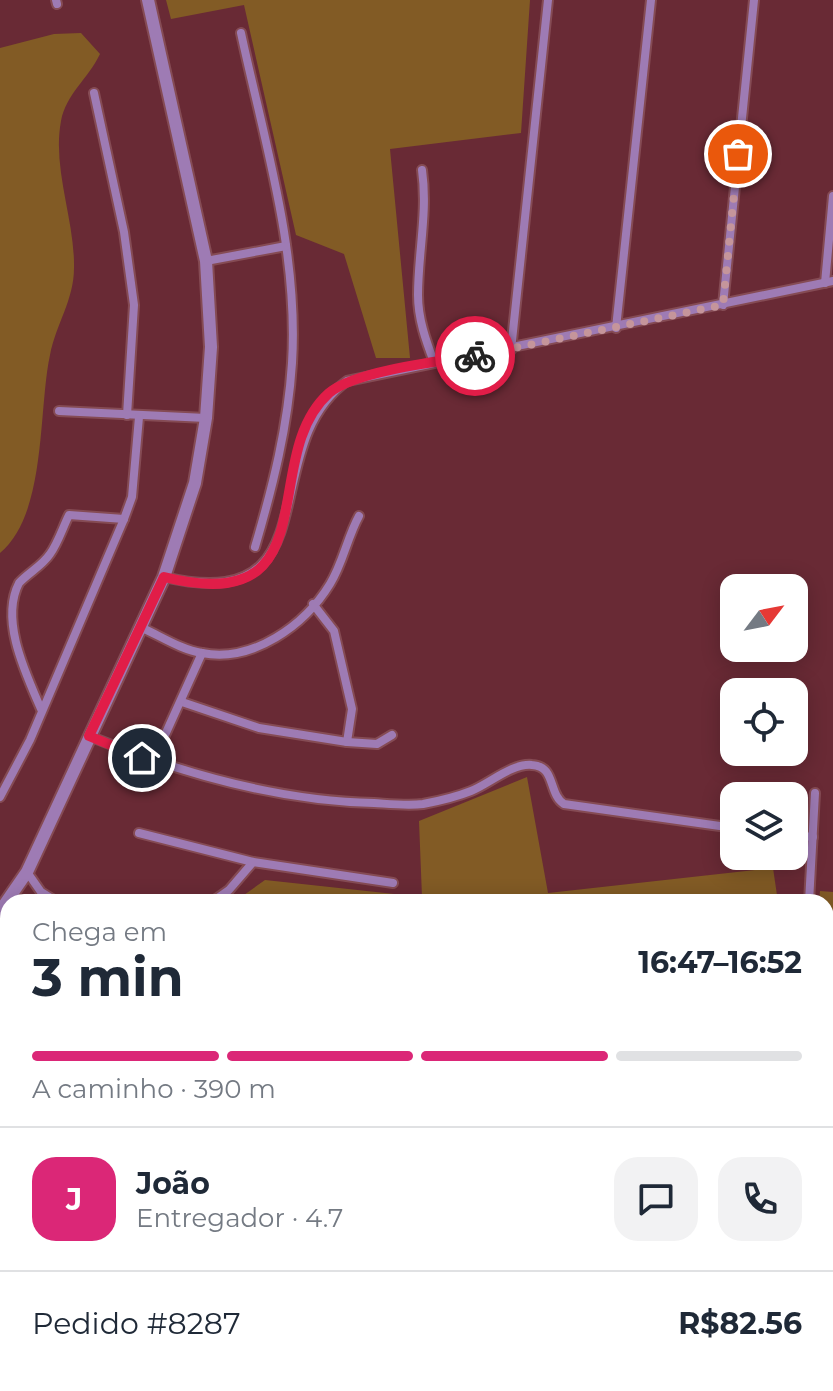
<!DOCTYPE html>
<html lang="pt">
<head>
<meta charset="utf-8">
<style>
	:root { --surface:#fff; --page:#f2f2f3; --text:#1f2937; --muted:#747a83; --line:#e0e1e3; --accent:#db2777 }
	body { margin:0; font-family:Montserrat,sans-serif; background:var(--page); color:var(--text); height:100vh; display:flex; flex-direction:column; font-size:30px; white-space:nowrap }
	* { box-sizing:border-box; margin:0 }
	p { font-size:26px; color:var(--muted) }
	.icon { flex:none; width:44px; height:44px; fill:none; stroke:currentColor; stroke-width:2; stroke-linecap:round; stroke-linejoin:round }
	.map { position:relative; flex:1; overflow:hidden }
	.details { position:absolute; left:0px; top:894px; width:834px; height:498px; display:flex; flex-direction:column; background:var(--surface); border-radius:24px 24px 0 0; box-shadow:0 4px 20px #0003 }
	.details>* { flex:none }
	.needle { width:52px; rotate:58deg }
	.fabs { position:absolute; left:720px; top:574px; display:grid; gap:16px }
	.fabs a { display:grid; place-items:center; width:88px; height:88px; border-radius:16px; background:var(--surface); box-shadow:0 4px 20px #0003; font-size:40px }
	.pin { position:absolute; display:grid; place-items:center; width:68px; height:68px; color:#fff; margin:-34px; border:4px solid #fff; border-radius:50%; box-shadow:0 2px 8px #0007 }
	.courier { position:absolute; display:grid; place-items:center; width:80px; height:80px; margin:-40px; border:6px solid #e11d48; border-radius:50%; background:#fff; color:#222; box-shadow:0 2px 10px #0007 }
	.head em { font-style:normal; font-weight:700 }
	.head div { display:flex; flex-direction:column-reverse }
	.head { display:flex; align-items:center; justify-content:space-between; height:136px; padding:0 32px }
	h1 { font-size:52px; font-weight:700; line-height:60px }
	.bar { display:grid; grid-template-columns:repeat(4,1fr); gap:12px 8px; align-content:center; height:96px; padding:0 32px }
	.bar i { height:10px; border-radius:6px; background:var(--line) }
	.bar .selected { background:var(--accent) }
	.bar p { grid-column:span 4 }
	.line { display:flex; align-items:center; gap:20px; padding:0 32px; border-top:2px solid var(--line) }
	.line div { flex:1 }
	.round { display:grid; place-items:center; flex:none; width:84px; height:84px; border-radius:24px; background:var(--page) }
	.map>svg:first-child { display:block }
	.green { fill:#825b25 }
	.lines { fill:none; stroke-linecap:round; stroke-linejoin:round }
	.service-casing { stroke:#854b54; stroke-width:9 }
	.minor-casing { stroke:#854b54; stroke-width:12 }
	.tertiary-casing { stroke:#854b54; stroke-width:16 }
	.service { stroke:#9e7bb4; stroke-width:5 }
	.minor { stroke:#9e7bb4; stroke-width:8 }
	.tertiary { stroke:#9e7bb4; stroke-width:12 }
	.done { stroke:#c5959b; stroke-width:8; stroke-dasharray:0 14.4 }
	.route { stroke:#e11d48; stroke-width:10 }
</style>
</head>
<body>
<div class="map">
<svg width="833" height="1391" viewBox="0 0 833 1391">
	<rect width="100%" height="100%" fill="#692a35"/>
	<g class="green">
		<polygon points="166,0 530,0 521,133 390,149 410,358 376,358 344,254 296,235 244,5 171,19"/>
		<path d="M81,33L100,54C88,79 66,94 61,121C52,169 75,220 74,268C74,300 56,324 50,355C38,410 47,514 0,553V48L54,34Z"/>
		<polygon points="527,777 548,893 773,868 778,902 234,902 265,880 422,897 419,821"/>
		<polygon points="820,891 833,892 833,1391 764,1391 760,1384 826,1384 826,902 819,902"/>
		<polygon points="0,1172 8,1174 8,1384 540,1384 541,1391 0,1391"/>
	</g>
	<g class="lines">
		<g class="service-casing">
			<polyline id="service" points="831,1171 833,1171"/>
		</g>
		<g class="minor-casing">
			<g id="minor">
				<polyline points="56,0 57,4"/>
				<path d="M241,33C264,140 299,252 292,363C288,426 273,486 255,547"/>
				<polyline points="94,93 124,232 134,305 127,415"/>
				<path d="M422,170C428,212 418,253 418,295C418,319 426,341 434,362"/>
				<polyline points="206,261 286,246"/>
				<polyline points="825,283 833,196"/>
				<polyline points="723,305 754,0"/>
				<polyline points="616,328 651,0"/>
				<polyline points="511,350 548,0"/>
				<polyline points="59,411 206,418"/>
				<path d="M164,577C335,617 253,449 347,381L833,281"/>
				<polyline points="313,604 334,631 352,709 347,742"/>
				<path d="M140,627C159,635 181,650 202,653C253,663 305,625 330,584C343,563 347,538 359,516"/>
				<polyline points="182,702 259,728 347,742 377,744 392,735"/>
				<path d="M41,709C25,672 0,620 19,583C28,573 42,566 50,554C58,543 63,527 69,515L124,519"/>
				<polyline points="165,735 202,653"/>
				<path d="M89,736C180,773 276,801 374,803C390,804 408,806 423,804C439,801 456,797 471,791C489,784 512,763 532,765C556,766 548,794 564,804L734,828"/>
				<polyline points="0,797 30,740 124,519 132,497 139,417"/>
				<polyline points="139,833 253,862 393,883"/>
				<polyline points="794,835 813,837"/>
				<polyline points="27,872 41,892 57,902"/>
				<polyline points="212,902 229,890 253,862"/>
				<polyline points="809,902 815,793"/>
				<polyline points="0,1023 8,1027"/>
			</g>
		</g>
		<g class="tertiary-casing">
			<g id="tertiary">
				<polyline points="0,911 27,872 164,577 195,483 206,418 211,347 206,261 148,0"/>
				<polyline points="0,942 8,949"/>
				<polyline points="739,1384 743,1391"/>
			</g>
		</g>
		<use href="#service" class="service"/>
		<use href="#minor" class="minor"/>
		<use href="#tertiary" class="tertiary"/>
	</g>
	<g class="lines">
		<polyline class="done" points="475,356 723,305 738,154"/>
		<path class="route" d="M142,758L89,736L164,577C333,619 256,458 329,393C354,371 440,361 475,356"/>
	</g>
</svg>
<div class="fabs">
<a><svg class="needle" viewBox="-14 -14 28 28"><path d="M0-13l5 13h-10z" fill="#e53935"/><path d="M0 13l5-13h-10z" fill="#747a83"/></svg></a>
<a><svg class="icon" aria-label="locate" viewBox="0 0 24 24"><circle cx="12" cy="12" r="6"/><path d="M12 2v4M12 18v4M2 12h4M18 12h4"/></svg></a>
<a><svg class="icon" aria-label="layers" viewBox="0 0 24 24"><path d="M12 4l9 5-9 5-9-5zM3 14l9 5 9-5"/></svg></a>
</div>
<div class="pin" style="left:738px;top:154px;background:#ea580c"><svg class="icon" aria-label="bag" viewBox="0 0 24 24"><path d="M5 8h14l-1 12H6zM9 8a3 3 0 0 1 6 0"/></svg></div>
<div class="pin" style="left:142px;top:758px;background:#1f2937"><svg class="icon" aria-label="home" viewBox="0 0 24 24"><path d="M3 11l9-7 9 7M6 9v11h12V9"/></svg></div>
<div class="courier" style="left:475px;top:356px"><svg class="icon" aria-label="bike" viewBox="0 0 24 24"><circle cx="6" cy="16" r="4"/><circle cx="18" cy="16" r="4"/><path d="M6 16l4-8h5l3 8M10 8l3 8H6M13 5h3"/></svg></div>
<section class="details">
<div class="head"><div><h1>3 min</h1><p>Chega em</p></div><em>16:47–16:52</em></div>
<div class="bar"><i class="selected"></i><i class="selected"></i><i class="selected"></i><i></i><p>A caminho · 390 m</p></div>
<div class="line" style="height:144px"><b class="round" style="background:var(--accent);color:#fff">J</b><div><b>João</b><p>Entregador · 4.7</p></div><a class="round"><svg class="icon" aria-label="chat" viewBox="0 0 24 24"><path d="M4 5h16v11H9l-5 4z"/></svg></a><a class="round"><svg class="icon" aria-label="phone" viewBox="0 0 24 24"><path d="M5 4h4l2 5-3 2q2 4 5 5l2-3 5 2v4C11 20 4 13 5 4z"/></svg></a></div>
<div class="line" style="height:104px"><div>Pedido #8287</div><b>R$82.56</b></div>
</section>
</div>
</body>
</html>
